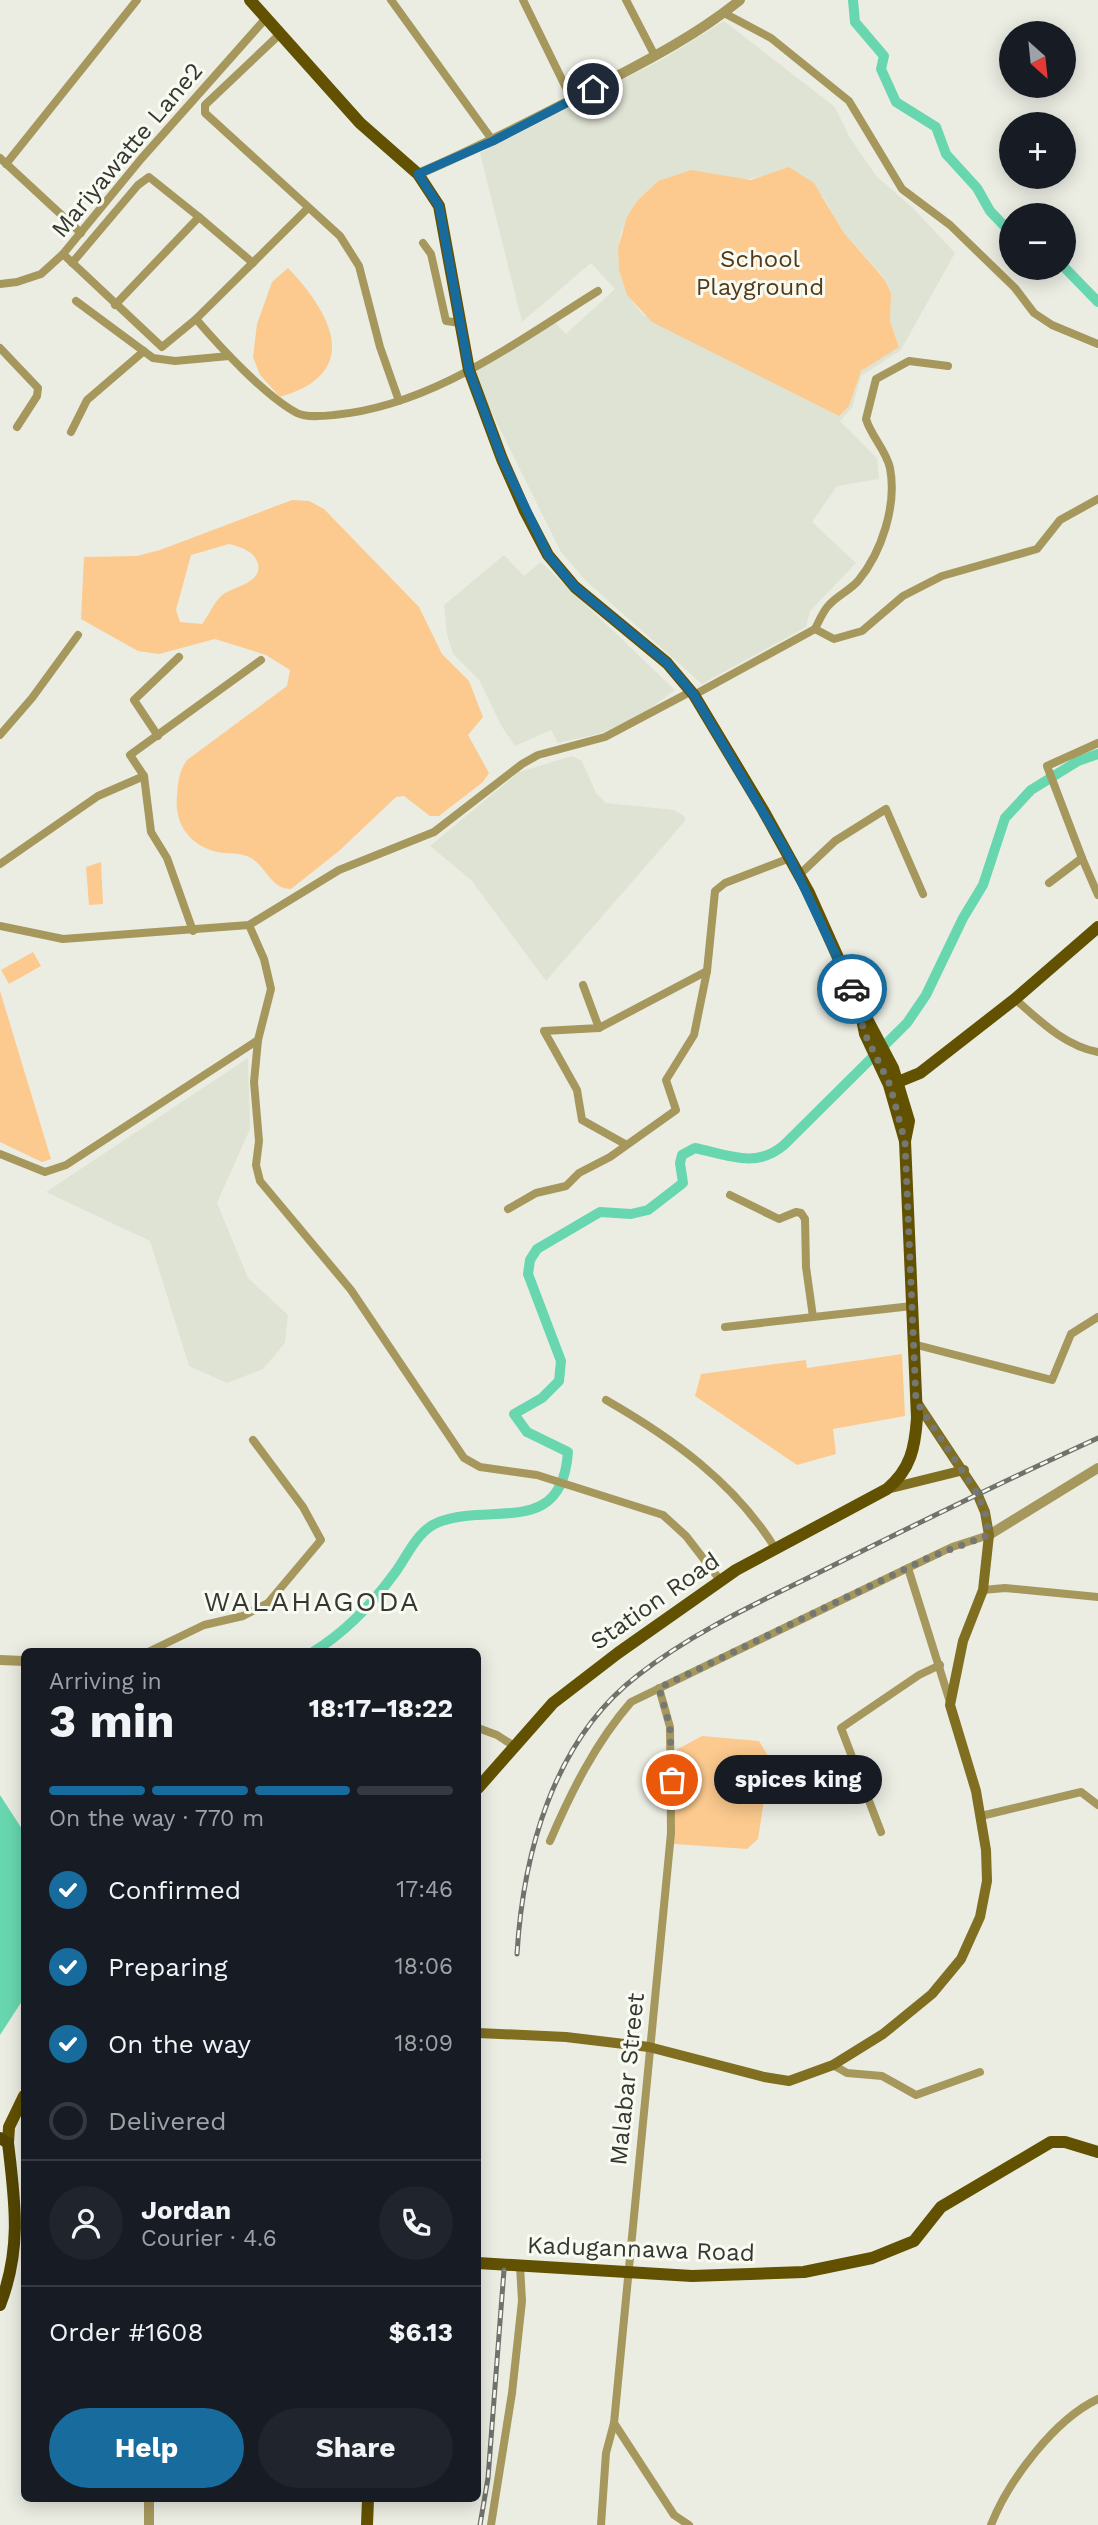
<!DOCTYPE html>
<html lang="en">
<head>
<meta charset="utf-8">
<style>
	:root { --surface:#171b24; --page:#20242c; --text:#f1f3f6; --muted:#9ea1a6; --line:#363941; --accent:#186c9d }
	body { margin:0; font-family:"Work Sans",sans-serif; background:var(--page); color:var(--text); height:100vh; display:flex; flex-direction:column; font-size:26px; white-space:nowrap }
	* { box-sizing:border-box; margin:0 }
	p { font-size:23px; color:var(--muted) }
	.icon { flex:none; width:38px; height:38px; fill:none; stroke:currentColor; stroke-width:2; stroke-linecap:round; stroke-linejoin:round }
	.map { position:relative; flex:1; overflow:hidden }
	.drawer { position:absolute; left:21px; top:1648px; width:460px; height:854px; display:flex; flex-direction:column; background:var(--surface); border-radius:10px; box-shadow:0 4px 18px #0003 }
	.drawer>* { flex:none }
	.needle { width:46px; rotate:153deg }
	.fabs { position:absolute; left:999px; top:21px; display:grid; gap:14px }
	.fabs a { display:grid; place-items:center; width:77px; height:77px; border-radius:50%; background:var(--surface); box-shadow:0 4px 18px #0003; font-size:35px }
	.pin { position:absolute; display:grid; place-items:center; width:60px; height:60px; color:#fff; margin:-30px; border:4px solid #fff; border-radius:50%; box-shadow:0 2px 7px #0007 }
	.courier { position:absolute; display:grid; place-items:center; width:70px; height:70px; margin:-35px; border:5px solid #186c9d; border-radius:50%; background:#fff; color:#222; box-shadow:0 2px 9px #0007 }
	.bubble { position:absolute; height:49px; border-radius:24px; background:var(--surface); box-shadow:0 4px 18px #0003; font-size:23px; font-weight:700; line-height:49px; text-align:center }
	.headline em { font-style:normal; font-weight:700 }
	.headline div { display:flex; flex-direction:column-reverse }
	.headline { display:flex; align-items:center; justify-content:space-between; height:119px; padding:0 28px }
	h1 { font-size:46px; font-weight:700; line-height:52px }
	.bar { display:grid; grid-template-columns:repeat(4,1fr); gap:10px 7px; align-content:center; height:84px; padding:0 28px }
	.bar i { height:9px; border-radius:5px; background:var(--line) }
	.bar .current { background:var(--accent) }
	.bar p { grid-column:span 4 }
	.line { display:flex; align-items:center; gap:18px; padding:0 28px; border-top:2px solid var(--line) }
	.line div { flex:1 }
	.round { display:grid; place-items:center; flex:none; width:74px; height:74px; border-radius:37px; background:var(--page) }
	ol { padding:0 28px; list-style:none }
	li { display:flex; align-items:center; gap:21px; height:77px }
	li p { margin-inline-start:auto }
	li .icon { padding:7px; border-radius:50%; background:var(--accent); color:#fff; stroke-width:4 }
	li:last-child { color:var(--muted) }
	li i { width:38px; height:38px; border:4px solid var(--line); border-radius:50% }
	.cta { display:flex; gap:14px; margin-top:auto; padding:14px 28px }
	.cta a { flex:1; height:80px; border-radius:42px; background:var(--accent); color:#fff; font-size:28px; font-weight:700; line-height:80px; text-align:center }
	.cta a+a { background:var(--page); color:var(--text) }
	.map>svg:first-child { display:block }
	.built { fill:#dfe3d3; fill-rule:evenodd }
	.green { fill:#fcca8e; fill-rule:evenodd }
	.water { fill:#68d7b0 }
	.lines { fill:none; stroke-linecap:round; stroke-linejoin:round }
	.canal { stroke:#68d7b0; stroke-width:10 }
	.minor { stroke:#a6975d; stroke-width:8 }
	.tertiary { stroke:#a6975d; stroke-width:10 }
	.secondary { stroke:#806e21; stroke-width:10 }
	.primary { stroke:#625100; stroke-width:12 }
	.trunk { stroke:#544601; stroke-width:12 }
	.rail-casing { stroke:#70726c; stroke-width:5 }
	.rail { stroke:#f8fbf1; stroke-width:2.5; stroke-dasharray:8; stroke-linecap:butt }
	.done { stroke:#757771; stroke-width:7; stroke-dasharray:0 12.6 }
	.route { stroke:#186c9d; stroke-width:9 }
	.labels { text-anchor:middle; stroke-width:6; stroke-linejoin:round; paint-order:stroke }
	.street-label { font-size:24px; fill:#363733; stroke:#f8fbf1 }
	.park-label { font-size:24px; fill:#543a1a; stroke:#f8fbf1 }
	.quarter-label { font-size:28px; letter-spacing:2px; fill:#363733; stroke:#f8fbf1 }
</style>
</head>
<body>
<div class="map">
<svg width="1098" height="2525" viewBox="0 0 1098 2525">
	<rect width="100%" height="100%" fill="#ebede3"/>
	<g class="built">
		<path d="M724,21L835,107L850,138L877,177L913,208L955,253L901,350L861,376L852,408L840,421L877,458L879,479L837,486L812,522L856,563L810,611L806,627L702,684L586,581L561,552L484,397L476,371L550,317L566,334L615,289L591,263L522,322L480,153L665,58ZM703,172L743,180L763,176L823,196L844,233L885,279L891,293L890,321L899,346L861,371L849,406L643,315L627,295L619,270L618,248L621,233L637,201L658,181Z"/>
		<polygon points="504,555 524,576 541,562 675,690 644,713 602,733 558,743 551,730 515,746 502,727 479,680 453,654 447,634 444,605"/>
		<polygon points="572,756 582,761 596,793 606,803 674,810 684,816 685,821 546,981 471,880 430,846 519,772"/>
		<polygon points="248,1058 250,1129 217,1203 248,1278 288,1315 285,1343 263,1369 227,1383 189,1366 150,1241 46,1192"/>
	</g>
	<g class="green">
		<polygon points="789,167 814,183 844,233 885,280 891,293 890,321 899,347 861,371 849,406 839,416 652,322 627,295 619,270 618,248 627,217 637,201 658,181 691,170 751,180"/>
		<path d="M288,268C332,314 363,373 280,397L260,375L253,357L257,324L272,282Z"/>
		<path d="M292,500L309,501L324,509L419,607L442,654L469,681L483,717L468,735L489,773L483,782L439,816H430L404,796L396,797L339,851L291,889C270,889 266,865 249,857C239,852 227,854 217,852C189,845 174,823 177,796C178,782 179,771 187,760L287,686L290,670L266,655L215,639L159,654L138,651L81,619L84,557L137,556L160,550ZM229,544C240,547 252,550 257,561C266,583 232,586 221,596C213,604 209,615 202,624L180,622L176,610L191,555Z"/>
		<polygon points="101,862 103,904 89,905 86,867"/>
		<polygon points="33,952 41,966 9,984 1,970"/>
		<polygon points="0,991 51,1159 42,1162 0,1142"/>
		<polygon points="902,1354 905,1416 833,1429 836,1454 797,1465 695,1396 701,1374 806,1360 807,1368"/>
		<polygon points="702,1736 759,1741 778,1772 778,1793 765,1794 758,1839 747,1849 674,1844 674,1751"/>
	</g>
	<polygon class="water" points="0,1795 22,1829 24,1839 24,1989 22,2001 0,2035"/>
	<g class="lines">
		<g class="canal">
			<polyline points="853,0 855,22 884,56 881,69 896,102 936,127 946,154 977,188 990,211 1012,234"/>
			<polyline points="1064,267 1098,302"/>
			<path d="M313,1652C344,1633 372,1604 394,1574C407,1557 417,1530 439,1522C493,1502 562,1538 568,1452L527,1432L514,1414L542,1398L559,1381L561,1361L528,1274L530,1260L537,1249L600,1212L631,1214L648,1210L683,1183L680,1163L682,1155L695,1148C728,1155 756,1169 784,1145L907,1023L926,995L963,918L983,885L1005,818L1031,790L1078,761L1098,754"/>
		</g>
		<g class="minor">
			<polyline points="391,0 493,141"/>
			<polyline points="523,0 572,100"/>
			<polyline points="626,0 655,56"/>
			<polyline points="724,13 771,38 849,101 902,189 950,225 1015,288 1034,313 1052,325 1098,344"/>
			<polyline points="280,34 205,105 205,113 340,236 359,266 380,347 399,401"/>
			<polyline points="0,158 81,233"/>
			<polyline points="6,164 137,0"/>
			<polyline points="423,243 431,254 446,321 461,323"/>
			<polyline points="63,254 162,347 196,319 308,208"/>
			<polyline points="72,263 138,185 149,177 199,217"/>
			<polyline points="0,284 17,282 41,274 63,254 141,159 267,17"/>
			<polyline points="76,301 153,358 175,361 229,356"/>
			<polyline points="115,305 199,217 253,263"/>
			<path d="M196,319C220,347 265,396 297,413C307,418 324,416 334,415C432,406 516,342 598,291"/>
			<polyline points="0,348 38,388 37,396 17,427"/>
			<polyline points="71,432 87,400 144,351"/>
			<path d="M815,629C819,621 823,611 829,605C837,596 850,590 858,581C882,552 897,505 890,468C886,450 871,436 866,419L876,379L909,361L948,366"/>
			<polyline points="815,629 834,639 862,631 903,596 942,576 1037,549 1060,520 1098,499"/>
			<polyline points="694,695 815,629"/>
			<polyline points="0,735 32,698 78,635"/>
			<polyline points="158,736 134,700 179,657"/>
			<polyline points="1082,858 1047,766 1098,743"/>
			<polyline points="0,864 98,796 144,776"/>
			<polyline points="799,875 835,841 886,809 923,894"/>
			<polyline points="1049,883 1082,858 1098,895"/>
			<polyline points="249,925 264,959 271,989 258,1040 254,1082 259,1141 256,1165 260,1181 351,1290 464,1458 480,1467 537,1475 663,1515 686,1536 720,1580"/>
			<polyline points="0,926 63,939 249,925 339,870 434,832 522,764 538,755 605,737 690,692"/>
			<polyline points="193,931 167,858 151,832 144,776 130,755 261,660"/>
			<polyline points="583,985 599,1028 544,1031 577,1090 582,1120 625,1144"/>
			<path d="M1015,999C1040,1021 1065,1046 1098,1052"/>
			<polyline points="599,1028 707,971"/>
			<polyline points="0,1154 45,1172 66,1165 258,1040"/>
			<polyline points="730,1195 779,1219 796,1212 801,1213 805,1219 806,1267 813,1317"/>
			<polyline points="508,1209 536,1193 566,1186 579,1173 610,1157 676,1110 666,1080 694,1035 707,971 715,891 725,883 790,858"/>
			<polyline points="725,1327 912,1306"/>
			<polyline points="913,1344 1052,1380 1071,1334 1098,1317"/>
			<path d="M606,1400C672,1438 734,1482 775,1548"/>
			<polyline points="983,1590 1005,1588 1098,1597"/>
			<polyline points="148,1652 204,1625 243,1616 268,1603 321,1540 303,1507 253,1440"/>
			<polyline points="950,1702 908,1568 952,1547 989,1535"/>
			<polyline points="478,1728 497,1735 514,1746"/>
			<polyline points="981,1816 1081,1792 1098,1805"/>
			<polyline points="881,1832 841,1728 919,1675 940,1665"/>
			<path d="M550,1841C571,1792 596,1742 631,1702L908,1568"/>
			<polyline points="833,2065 847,2073 882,2076 916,2095 980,2072"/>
			<polyline points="614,2423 674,2515 689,2525"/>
			<polyline points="491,2525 512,2393 522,2301 520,2265"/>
			<polyline points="601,2525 606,2453 614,2423 671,1833 670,1727 659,1688"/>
			<path d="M991,2525C1008,2481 1055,2419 1098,2399"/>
		</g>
		<g class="tertiary">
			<path d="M418,174C481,147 541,116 602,84C650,59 698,34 740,0"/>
			<polyline points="989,1535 1098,1468"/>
			<polyline points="0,1660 24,1661"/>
			<polyline points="149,2499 149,2525"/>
		</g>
		<g class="secondary">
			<polyline points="887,1489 964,1470"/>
			<polyline points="478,2033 566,2037 649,2047 764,2077 789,2081 833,2065 883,2034 932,1994 961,1959 980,1917 987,1881 986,1850 976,1791 950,1705 963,1641 983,1590 989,1535 985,1512 977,1493 916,1401"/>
		</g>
		<g class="primary">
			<polyline points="250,0 360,123 418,174 439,206 469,370 502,459 525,511 548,555 575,587 667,663 694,695 763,810 809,893 858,1002 893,1068 909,1121 905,1141"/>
			<polyline points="893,1084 920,1073 1015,999 1098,927"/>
			<path d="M478,1788L553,1703L618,1653L736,1570L887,1489C911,1469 915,1447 917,1418L905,1141L889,1085L865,1034L861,1014"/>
			<polyline points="8,2143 9,2127 24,2096"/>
			<polyline points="478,2263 692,2276 804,2272 872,2258 914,2241 941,2207 1051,2142 1065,2142 1098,2152"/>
			<polyline points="367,2525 368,2499"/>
		</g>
		<path class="trunk" d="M0,2138L8,2143C15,2202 22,2248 0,2305"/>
		<g class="rail-casing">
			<g id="rail">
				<path d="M517,1954C523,1854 553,1741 637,1676C694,1631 762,1601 826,1569C916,1524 1006,1480 1098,1438"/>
				<polyline points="480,2525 488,2478 504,2270"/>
			</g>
		</g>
		<use href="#rail" class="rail"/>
	</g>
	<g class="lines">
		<polyline class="done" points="672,1780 670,1727 659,1688 930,1557 989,1535 985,1512 977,1493 916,1401 905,1142 890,1085 865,1034 852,989"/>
		<polyline class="route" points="593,89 493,141 418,174 439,206 469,370 502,459 548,555 575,587 667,663 694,695 790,858 852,989"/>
	</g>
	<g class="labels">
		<g class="street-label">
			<text transform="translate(127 150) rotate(-50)" y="8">Mariyawatte Lane2</text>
			<text transform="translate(655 1601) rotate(-35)" y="8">Station Road</text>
			<text transform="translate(627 2079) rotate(-84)" y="8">Malabar Street</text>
			<text transform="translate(641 2249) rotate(2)" y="8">Kadugannawa Road</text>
		</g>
		<g class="park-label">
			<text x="760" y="267">School<tspan x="760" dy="28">Playground</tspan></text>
		</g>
		<g class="quarter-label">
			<text x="312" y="1611">WALAHAGODA</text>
		</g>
	</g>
</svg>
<div class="fabs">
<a><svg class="needle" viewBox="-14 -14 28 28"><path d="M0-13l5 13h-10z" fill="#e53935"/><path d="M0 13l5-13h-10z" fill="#9ea1a6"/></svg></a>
<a>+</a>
<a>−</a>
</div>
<div class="pin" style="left:672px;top:1780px;background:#ea580c"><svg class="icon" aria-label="bag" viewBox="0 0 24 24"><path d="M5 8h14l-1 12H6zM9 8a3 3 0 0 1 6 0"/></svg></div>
<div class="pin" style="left:593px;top:89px;background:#1f2937"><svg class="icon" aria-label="home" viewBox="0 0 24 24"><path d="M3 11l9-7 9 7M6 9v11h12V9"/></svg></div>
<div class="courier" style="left:852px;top:989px"><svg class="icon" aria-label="car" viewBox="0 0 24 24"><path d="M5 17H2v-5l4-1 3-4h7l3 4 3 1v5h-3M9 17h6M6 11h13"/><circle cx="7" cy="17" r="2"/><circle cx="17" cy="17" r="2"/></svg></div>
<div class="bubble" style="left:714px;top:1755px;width:168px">spices king</div>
<section class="drawer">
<div class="headline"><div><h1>3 min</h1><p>Arriving in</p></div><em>18:17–18:22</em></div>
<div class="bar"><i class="current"></i><i class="current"></i><i class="current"></i><i></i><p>On the way · 770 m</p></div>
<ol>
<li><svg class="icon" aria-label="check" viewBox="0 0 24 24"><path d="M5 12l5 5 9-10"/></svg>Confirmed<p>17:46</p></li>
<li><svg class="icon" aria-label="check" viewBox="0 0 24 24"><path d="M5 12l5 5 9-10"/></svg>Preparing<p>18:06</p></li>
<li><svg class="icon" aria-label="check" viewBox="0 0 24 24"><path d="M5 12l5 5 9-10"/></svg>On the way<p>18:09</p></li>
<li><i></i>Delivered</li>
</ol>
<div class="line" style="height:126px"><a class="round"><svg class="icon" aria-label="person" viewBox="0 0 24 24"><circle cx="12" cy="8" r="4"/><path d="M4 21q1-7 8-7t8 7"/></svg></a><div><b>Jordan</b><p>Courier · 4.6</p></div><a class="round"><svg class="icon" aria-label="phone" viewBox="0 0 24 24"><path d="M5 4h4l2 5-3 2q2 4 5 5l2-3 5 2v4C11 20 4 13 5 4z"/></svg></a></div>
<div class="line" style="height:91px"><div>Order #1608</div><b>$6.13</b></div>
<div class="cta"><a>Help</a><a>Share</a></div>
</section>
</div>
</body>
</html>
